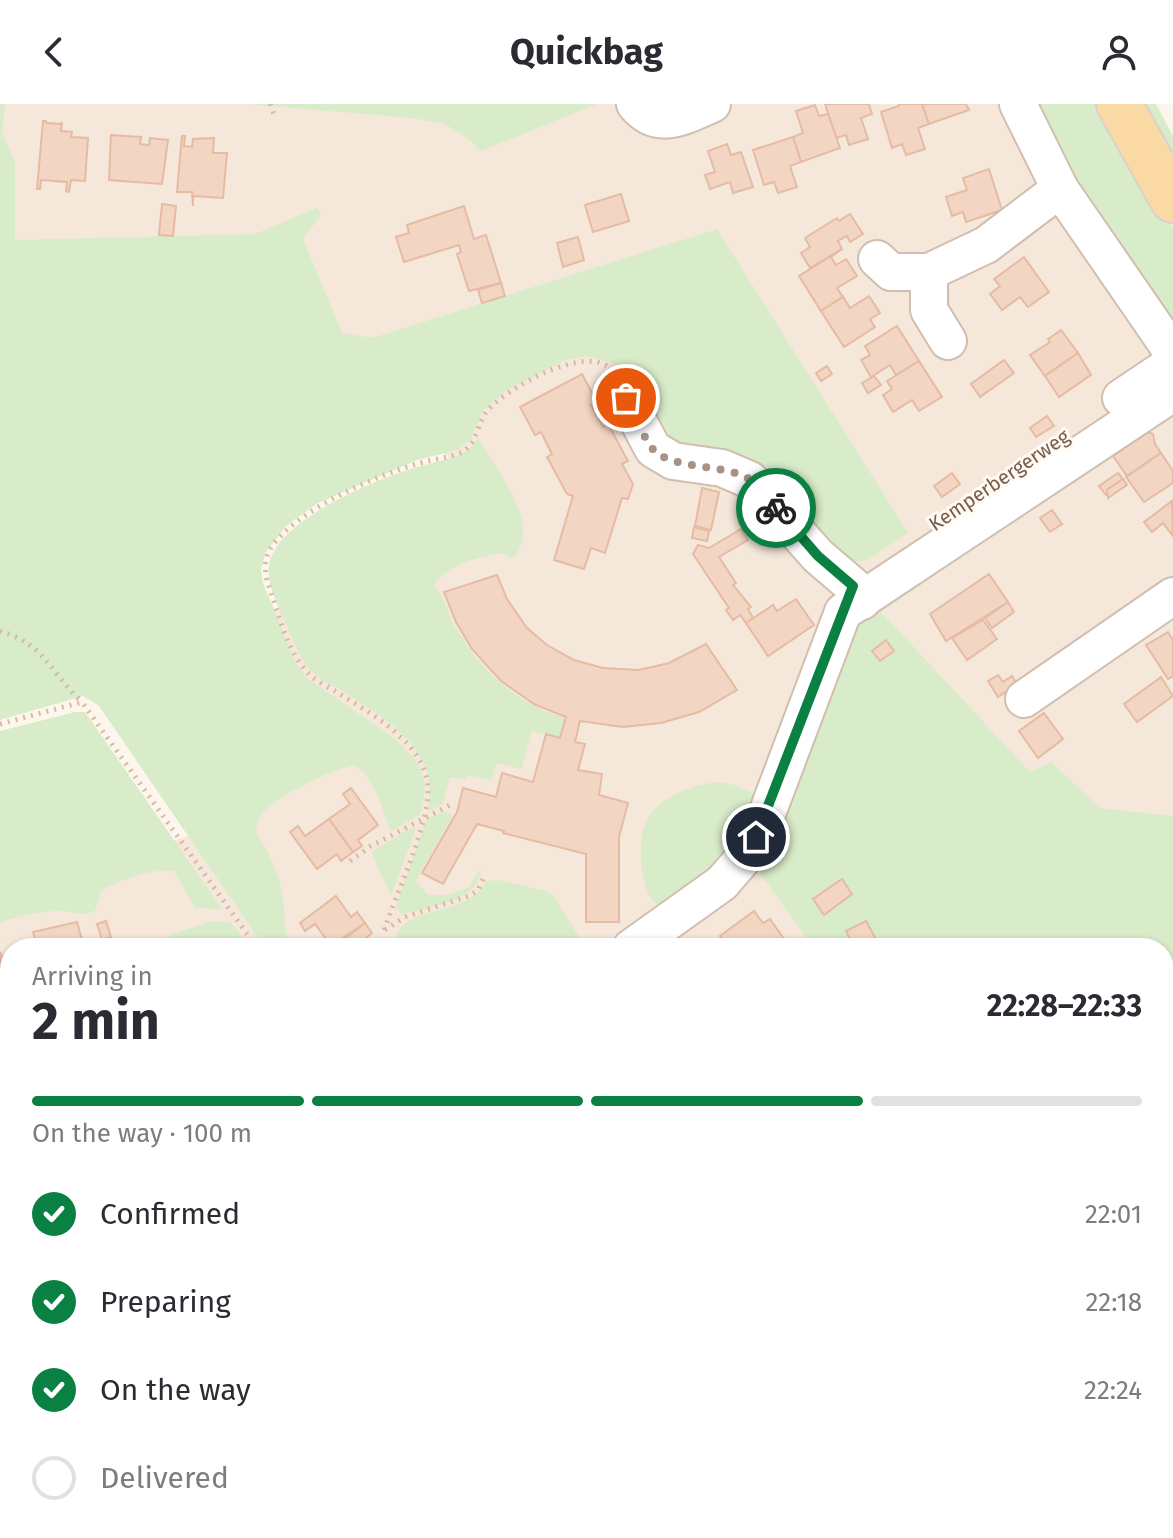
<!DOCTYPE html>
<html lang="en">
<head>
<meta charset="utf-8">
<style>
	:root { --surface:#fff; --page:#f7f7f7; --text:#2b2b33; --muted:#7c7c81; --line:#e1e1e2; --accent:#0b8043 }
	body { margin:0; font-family:"Fira Sans",sans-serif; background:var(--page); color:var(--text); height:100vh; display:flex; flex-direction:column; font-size:30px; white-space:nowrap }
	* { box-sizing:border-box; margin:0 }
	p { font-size:26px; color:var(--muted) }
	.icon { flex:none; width:44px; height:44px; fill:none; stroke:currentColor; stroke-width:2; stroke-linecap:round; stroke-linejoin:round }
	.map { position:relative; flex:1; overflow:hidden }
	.panel { position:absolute; left:0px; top:834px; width:1174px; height:600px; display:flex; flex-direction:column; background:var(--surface); border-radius:32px 32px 0 0; box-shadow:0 2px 6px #0004 }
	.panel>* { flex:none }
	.pin { position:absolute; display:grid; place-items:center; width:68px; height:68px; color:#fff; margin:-34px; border:4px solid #fff; border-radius:50%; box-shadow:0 2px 8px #0007 }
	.courier { position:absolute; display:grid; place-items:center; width:80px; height:80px; margin:-40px; border:6px solid #0b8043; border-radius:50%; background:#fff; color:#222; box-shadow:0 2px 10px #0007 }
	.headline em { font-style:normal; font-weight:700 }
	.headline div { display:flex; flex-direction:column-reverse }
	.headline { display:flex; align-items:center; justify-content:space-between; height:136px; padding:0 32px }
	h1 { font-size:52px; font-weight:700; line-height:60px }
	.bar { display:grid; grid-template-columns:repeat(4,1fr); gap:12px 8px; align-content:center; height:96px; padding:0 32px }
	.bar i { height:10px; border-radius:6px; background:var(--line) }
	.bar .on { background:var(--accent) }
	.bar p { grid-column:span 4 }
	ol { padding:0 32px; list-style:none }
	li { display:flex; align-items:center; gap:24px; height:88px }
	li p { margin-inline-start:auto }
	li .icon { padding:8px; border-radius:50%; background:var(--accent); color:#fff; stroke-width:4 }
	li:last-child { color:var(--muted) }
	li i { width:44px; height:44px; border:4px solid var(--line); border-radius:50% }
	header { display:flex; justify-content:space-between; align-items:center; height:104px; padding:0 32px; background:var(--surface); font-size:36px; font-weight:700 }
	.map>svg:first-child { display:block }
	.residential { fill:#f5e8da }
	.green { fill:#d8ecc9 }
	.building { fill:#f3d5c3; stroke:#e6bba3; stroke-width:2 }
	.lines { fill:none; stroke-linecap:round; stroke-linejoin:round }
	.minor-casing { stroke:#d1beb0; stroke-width:40 }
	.major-casing { stroke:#dad1cd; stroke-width:48 }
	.path { stroke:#d9b8a5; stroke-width:5; stroke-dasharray:2 6; stroke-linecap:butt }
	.minor { stroke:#fff; stroke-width:36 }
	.major { stroke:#fbd9a5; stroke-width:44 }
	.done { stroke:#a89285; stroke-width:8; stroke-dasharray:0 14.4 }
	.route { stroke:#0b8043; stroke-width:10 }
	.labels { text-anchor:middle; stroke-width:6; stroke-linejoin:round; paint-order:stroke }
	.street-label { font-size:20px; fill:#7a5c4d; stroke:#fffaf3 }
</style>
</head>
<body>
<header><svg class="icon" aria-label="back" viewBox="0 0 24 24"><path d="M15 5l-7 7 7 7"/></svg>Quickbag<svg class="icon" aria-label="person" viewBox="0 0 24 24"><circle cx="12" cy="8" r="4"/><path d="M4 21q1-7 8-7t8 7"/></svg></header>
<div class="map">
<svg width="1173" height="1434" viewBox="0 0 1173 1434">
	<rect width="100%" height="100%" fill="#fdf6ec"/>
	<polygon class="residential" points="0,0 1008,0 1173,266 1173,1434 0,1434 0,1295 10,1287 10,1424 1164,1424 1164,844 10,844 10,934 0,934 0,801 192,730 213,547 470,377 254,141 4,144"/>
	<g class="green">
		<path d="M0,0H5L2,29L15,59V136L255,130L317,104L321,111L303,135L342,229L372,234L717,125L908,429L867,456L848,459L678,349L649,310L622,262L586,252L563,257L504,288L483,306L471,335L458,346L417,356L318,399L287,421L265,449L261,466L263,479L296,559L308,575L393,633L414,654L422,668L425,687L420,711L391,727C382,707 375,670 353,662C332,665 274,693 262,710C258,715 257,722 256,728C271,752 278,766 283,794C286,812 282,828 293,844H265L99,602L83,592L0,616Z"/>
		<polygon points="246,0 597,0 481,47 470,36 445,20 412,14"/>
		<polygon points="1028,0 1104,0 1173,123 1173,232"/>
		<polygon points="1135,0 1156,0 1173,32 1173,72"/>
		<polygon points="1173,308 881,508 1030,668 1051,658 1100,704 1173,712 1173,927 1164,933 1164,844 814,844 756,764 852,513"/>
		<path d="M478,334C495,363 543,422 514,453H508L502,449C476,454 449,459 433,482C445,490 446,506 453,519C478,564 515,599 565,614L560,633L532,627L522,665L496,659L492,676L468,671L466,676L450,673L443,700L430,706L428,704C440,645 386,615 342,587C332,581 319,576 311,567C301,556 294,540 288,525C281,507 266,481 269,462C274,416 381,373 421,362C443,355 465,356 478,334Z"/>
		<path d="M75,608H85L222,805L195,804L174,767C153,764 119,776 101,787L95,807C83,813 76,808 64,807C44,806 19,812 0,818V627Z"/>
		<path d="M718,678L735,681L759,692L739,742L666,803C639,801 637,741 645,721C656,693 690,681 718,678Z"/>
		<path d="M445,707L453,711L416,777L428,791H447L469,783L481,764C481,797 427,804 401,810L396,803L425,719L429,714Z"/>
		<polygon points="413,723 416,725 391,792 371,748"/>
		<path d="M498,776L546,787L553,791L583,839L576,844H399L397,829C415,799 466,814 486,777Z"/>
		<polygon points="209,818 231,818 250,844 154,844 172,830"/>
		<polygon points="10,916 10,976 0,983 0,917"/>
		<polygon points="10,985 10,1214 0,1221 0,992"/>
		<polygon points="10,1225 10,1308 0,1316 0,1232"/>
		<polygon points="0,1345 10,1359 10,1424 87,1424 94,1434 0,1434"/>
	</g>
	<g class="building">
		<polygon points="825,0 869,0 872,10 861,14 868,35 849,41 846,31 836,34"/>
		<polygon points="899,0 922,0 929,20 918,24 925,45 906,51 902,40 892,44 881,8 899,2"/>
		<polygon points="922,0 966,0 969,6 929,20"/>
		<polygon points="815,1 819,12 828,10 840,44 801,58 793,33 803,29 796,7"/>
		<polygon points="43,17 46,17 46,19 61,20 62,18 61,27 72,28 71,33 88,34 85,77 71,76 69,88 66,87 67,78 41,76 40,85 37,85"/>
		<polygon points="111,31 141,33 140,40 149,41 150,34 168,36 162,80 109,76"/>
		<polygon points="182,32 185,32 184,42 192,43 193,35 214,34 213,49 227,49 223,94 193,92 193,102 192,88 177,88"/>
		<polygon points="793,33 801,58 790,62 797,83 778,89 774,78 764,81 753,46"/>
		<polygon points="727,40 731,51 741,48 753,83 733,89 730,78 710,85 705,71 715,68 708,47"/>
		<polygon points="989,65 1002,106 966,118 963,108 952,112 946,93 967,86 963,74"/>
		<polygon points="621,90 629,117 593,128 585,101"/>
		<polygon points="162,100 176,102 173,132 159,131"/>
		<polygon points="464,102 474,135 486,131 501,179 469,187 457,150 461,148 459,141 404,158 396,133 409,129 407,121"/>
		<polygon points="850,110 863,130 850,138 847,132 838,137 842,145 810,164 801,149 810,143 805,134 837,114 839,117"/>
		<polygon points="578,133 584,156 563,163 557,139"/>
		<polygon points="842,145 831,153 836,161 846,155 857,172 837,184 843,193 821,207 799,172"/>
		<polygon points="1024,153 1049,188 1028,203 1020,193 1002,206 990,190 1000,182 994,175"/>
		<polygon points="501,179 505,192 482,199 478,186"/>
		<polygon points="869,192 880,209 870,215 875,223 844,243 821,207 843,193 850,204"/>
		<polygon points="897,222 919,257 896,271 890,261 871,273 861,256 870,251 865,242"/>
		<polygon points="1061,226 1078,249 1045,272 1030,251 1050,238 1048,235"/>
		<polygon points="1078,249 1091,271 1059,293 1045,272"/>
		<polygon points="1004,256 1014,269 980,293 971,280"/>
		<polygon points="919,257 942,293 919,307 912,296 893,308 883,291 892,285 887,277"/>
		<polygon points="827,262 832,270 821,277 816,269"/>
		<polygon points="582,270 597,298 591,301 603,323 608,320 628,357 622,360 633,380 628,395 622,394 605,449 591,444 584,465 554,456 573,392 567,390 547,353 552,350 541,328 535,331 520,303"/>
		<polygon points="874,272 881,281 868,289 862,279"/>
		<polygon points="1047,312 1054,322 1036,333 1030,324"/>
		<polygon points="1147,328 1153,330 1155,340 1161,349 1127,372 1113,352"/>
		<polygon points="1161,349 1173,367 1173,379 1144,398 1126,373"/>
		<polygon points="952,369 960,380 942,393 934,382"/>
		<polygon points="1118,369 1123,375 1107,386 1109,390 1106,391 1099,382"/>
		<polygon points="1123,375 1127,381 1108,394 1107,386"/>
		<polygon points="702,384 719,388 711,426 695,422"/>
		<polygon points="1172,397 1173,432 1163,419 1152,428 1144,418"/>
		<polygon points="1052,406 1062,420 1050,428 1040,414"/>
		<polygon points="694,423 709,427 707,437 692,434"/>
		<polygon points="741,425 748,436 719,453 736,479 733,481 751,503 748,505 753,514 746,519 740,511 733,516 726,506 729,504 693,450 698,441 709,444"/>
		<polygon points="989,470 1008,498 946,537 930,510"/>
		<polygon points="497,471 507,495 527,524 547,541 574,556 603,564 639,566 669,559 706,540 737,586 699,608 661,619 623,623 580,617 575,638 585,640 578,666 602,670 599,691 628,699 619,733 619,818 586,818 586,750 503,729 504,727 477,720 443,780 422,769 457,708 463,684 496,693 502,669 533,678 546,630 560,634 566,613 534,600 501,577 472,545 456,518 444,488"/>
		<polygon points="796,495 814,521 768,552 746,519 773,501 777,507"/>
		<polygon points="1008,498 1014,508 992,524 985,514"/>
		<polygon points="983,516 997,535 967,556 952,534"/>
		<polygon points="1168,528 1173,536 1173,572 1168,575 1146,541"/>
		<polygon points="886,536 894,547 880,557 872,547"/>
		<polygon points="998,571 1003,578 1012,572 1017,580 998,593 988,577"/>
		<polygon points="1161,573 1173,592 1137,618 1124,600"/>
		<polygon points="1044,609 1063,635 1038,654 1019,627"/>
		<polygon points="351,684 378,721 358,736 362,742 353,748 329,715 350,700 343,690"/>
		<polygon points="329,715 353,748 341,757 337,750 317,765 290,728 298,722 305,732"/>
		<polygon points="842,775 852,790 824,811 813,795"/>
		<polygon points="336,792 351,813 357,808 365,819 331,842 315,820 305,827 300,819"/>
		<polygon points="754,807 763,819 770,815 789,842 729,844 720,832"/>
		<polygon points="106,817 111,833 102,836 97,820"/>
		<polygon points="866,817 877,837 863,844 854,844 846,827"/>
		<polygon points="77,818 83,840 81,844 37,844 33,828"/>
		<polygon points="365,819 372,829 366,834 373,844 333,844"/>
		<polygon points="0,848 10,868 10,898 2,902"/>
		<polygon points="4,961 10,975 0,982 0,964"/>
		<polygon points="1164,1009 1173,1022 1173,1092 1170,1094 1166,1088 1164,1089"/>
		<polygon points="1173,1295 1173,1346 1164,1334 1164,1302"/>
		<polygon points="10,1323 10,1350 0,1337 0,1331"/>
		<polygon points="129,1424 200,1424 206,1432 203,1434 136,1434"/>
		<polygon points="223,1424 247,1424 232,1434"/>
		<polygon points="411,1424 468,1424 476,1434 399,1434"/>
		<polygon points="582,1424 606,1424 593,1434"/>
		<polygon points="606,1424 630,1424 630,1425 618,1434 593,1434"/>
		<polygon points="1033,1424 1069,1424 1055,1434 1040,1434"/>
		<polygon points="1081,1424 1091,1424 1098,1434 1082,1434 1077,1427"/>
		<polygon points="1091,1424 1103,1424 1109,1433 1098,1434"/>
	</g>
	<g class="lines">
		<g class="minor-casing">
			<g id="minor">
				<path d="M635,0C658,28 684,12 712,0"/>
				<polyline points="1018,0 1060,85 1173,249"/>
				<polyline points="877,155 891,168 929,168 986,141 1060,85"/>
				<polyline points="929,168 929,206 948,237"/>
				<polyline points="626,294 653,345 673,357 722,364 750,376 818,452 853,482 862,497"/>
				<polyline points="1121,294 1173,259"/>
				<polyline points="1024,595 1173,492"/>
				<polyline points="631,844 722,779 747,750 766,712 843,508 1173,289"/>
				<polyline points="1164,1223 1173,1216"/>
				<polyline points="672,1424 679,1434"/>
				<polyline points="323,1434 336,1424"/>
				<polyline points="901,1434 913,1424"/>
			</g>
		</g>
		<g class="major-casing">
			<polyline id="major" points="1119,0 1173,96"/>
		</g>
		<g class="path">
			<polyline points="270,0 274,10"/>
			<path d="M0,527C46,541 49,567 81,597"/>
			<polyline points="0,620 82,598 257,844"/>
			<polyline points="350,757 371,742 452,700"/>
			<path d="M384,826C396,792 429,719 428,686C427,639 370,609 335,587C327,582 317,578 310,571C286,548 278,506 267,477C265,467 264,457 269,447C292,407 377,371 420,359C434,355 450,354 462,348C478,339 477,319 487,307C506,284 594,234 615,270"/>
			<polyline points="385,826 405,813 469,792 478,786 484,773"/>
			<polyline points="1164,1412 1173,1424"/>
		</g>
		<use href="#minor" class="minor"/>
		<use href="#major" class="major"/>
	</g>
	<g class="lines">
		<path class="done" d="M626,294C634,310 641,329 652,344C670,367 723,358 751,376C762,383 769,394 776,404"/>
		<polyline class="route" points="756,733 853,482 818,452 776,404"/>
	</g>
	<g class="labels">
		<g class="street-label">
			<text transform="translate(999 376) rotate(-34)" y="7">Kemperbergerweg</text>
		</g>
	</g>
</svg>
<div class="pin" style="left:626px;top:294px;background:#ea580c"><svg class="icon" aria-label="bag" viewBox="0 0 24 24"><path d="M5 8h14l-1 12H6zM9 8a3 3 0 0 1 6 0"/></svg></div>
<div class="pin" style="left:756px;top:733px;background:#1f2937"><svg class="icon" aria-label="home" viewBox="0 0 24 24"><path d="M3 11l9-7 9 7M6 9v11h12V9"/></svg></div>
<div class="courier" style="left:776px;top:404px"><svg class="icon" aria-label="bike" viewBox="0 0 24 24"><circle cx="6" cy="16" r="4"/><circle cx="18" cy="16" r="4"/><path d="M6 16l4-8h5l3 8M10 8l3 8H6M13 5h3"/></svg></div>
<section class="panel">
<div class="headline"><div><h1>2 min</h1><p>Arriving in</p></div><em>22:28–22:33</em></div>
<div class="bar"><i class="on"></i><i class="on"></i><i class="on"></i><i></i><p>On the way · 100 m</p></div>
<ol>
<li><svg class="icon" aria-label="check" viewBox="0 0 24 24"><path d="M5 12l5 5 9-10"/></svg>Confirmed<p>22:01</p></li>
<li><svg class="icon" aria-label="check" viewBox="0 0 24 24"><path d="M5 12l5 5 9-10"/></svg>Preparing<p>22:18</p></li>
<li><svg class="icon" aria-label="check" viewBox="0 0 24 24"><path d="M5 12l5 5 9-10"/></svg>On the way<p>22:24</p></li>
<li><i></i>Delivered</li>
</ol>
</section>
</div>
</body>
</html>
